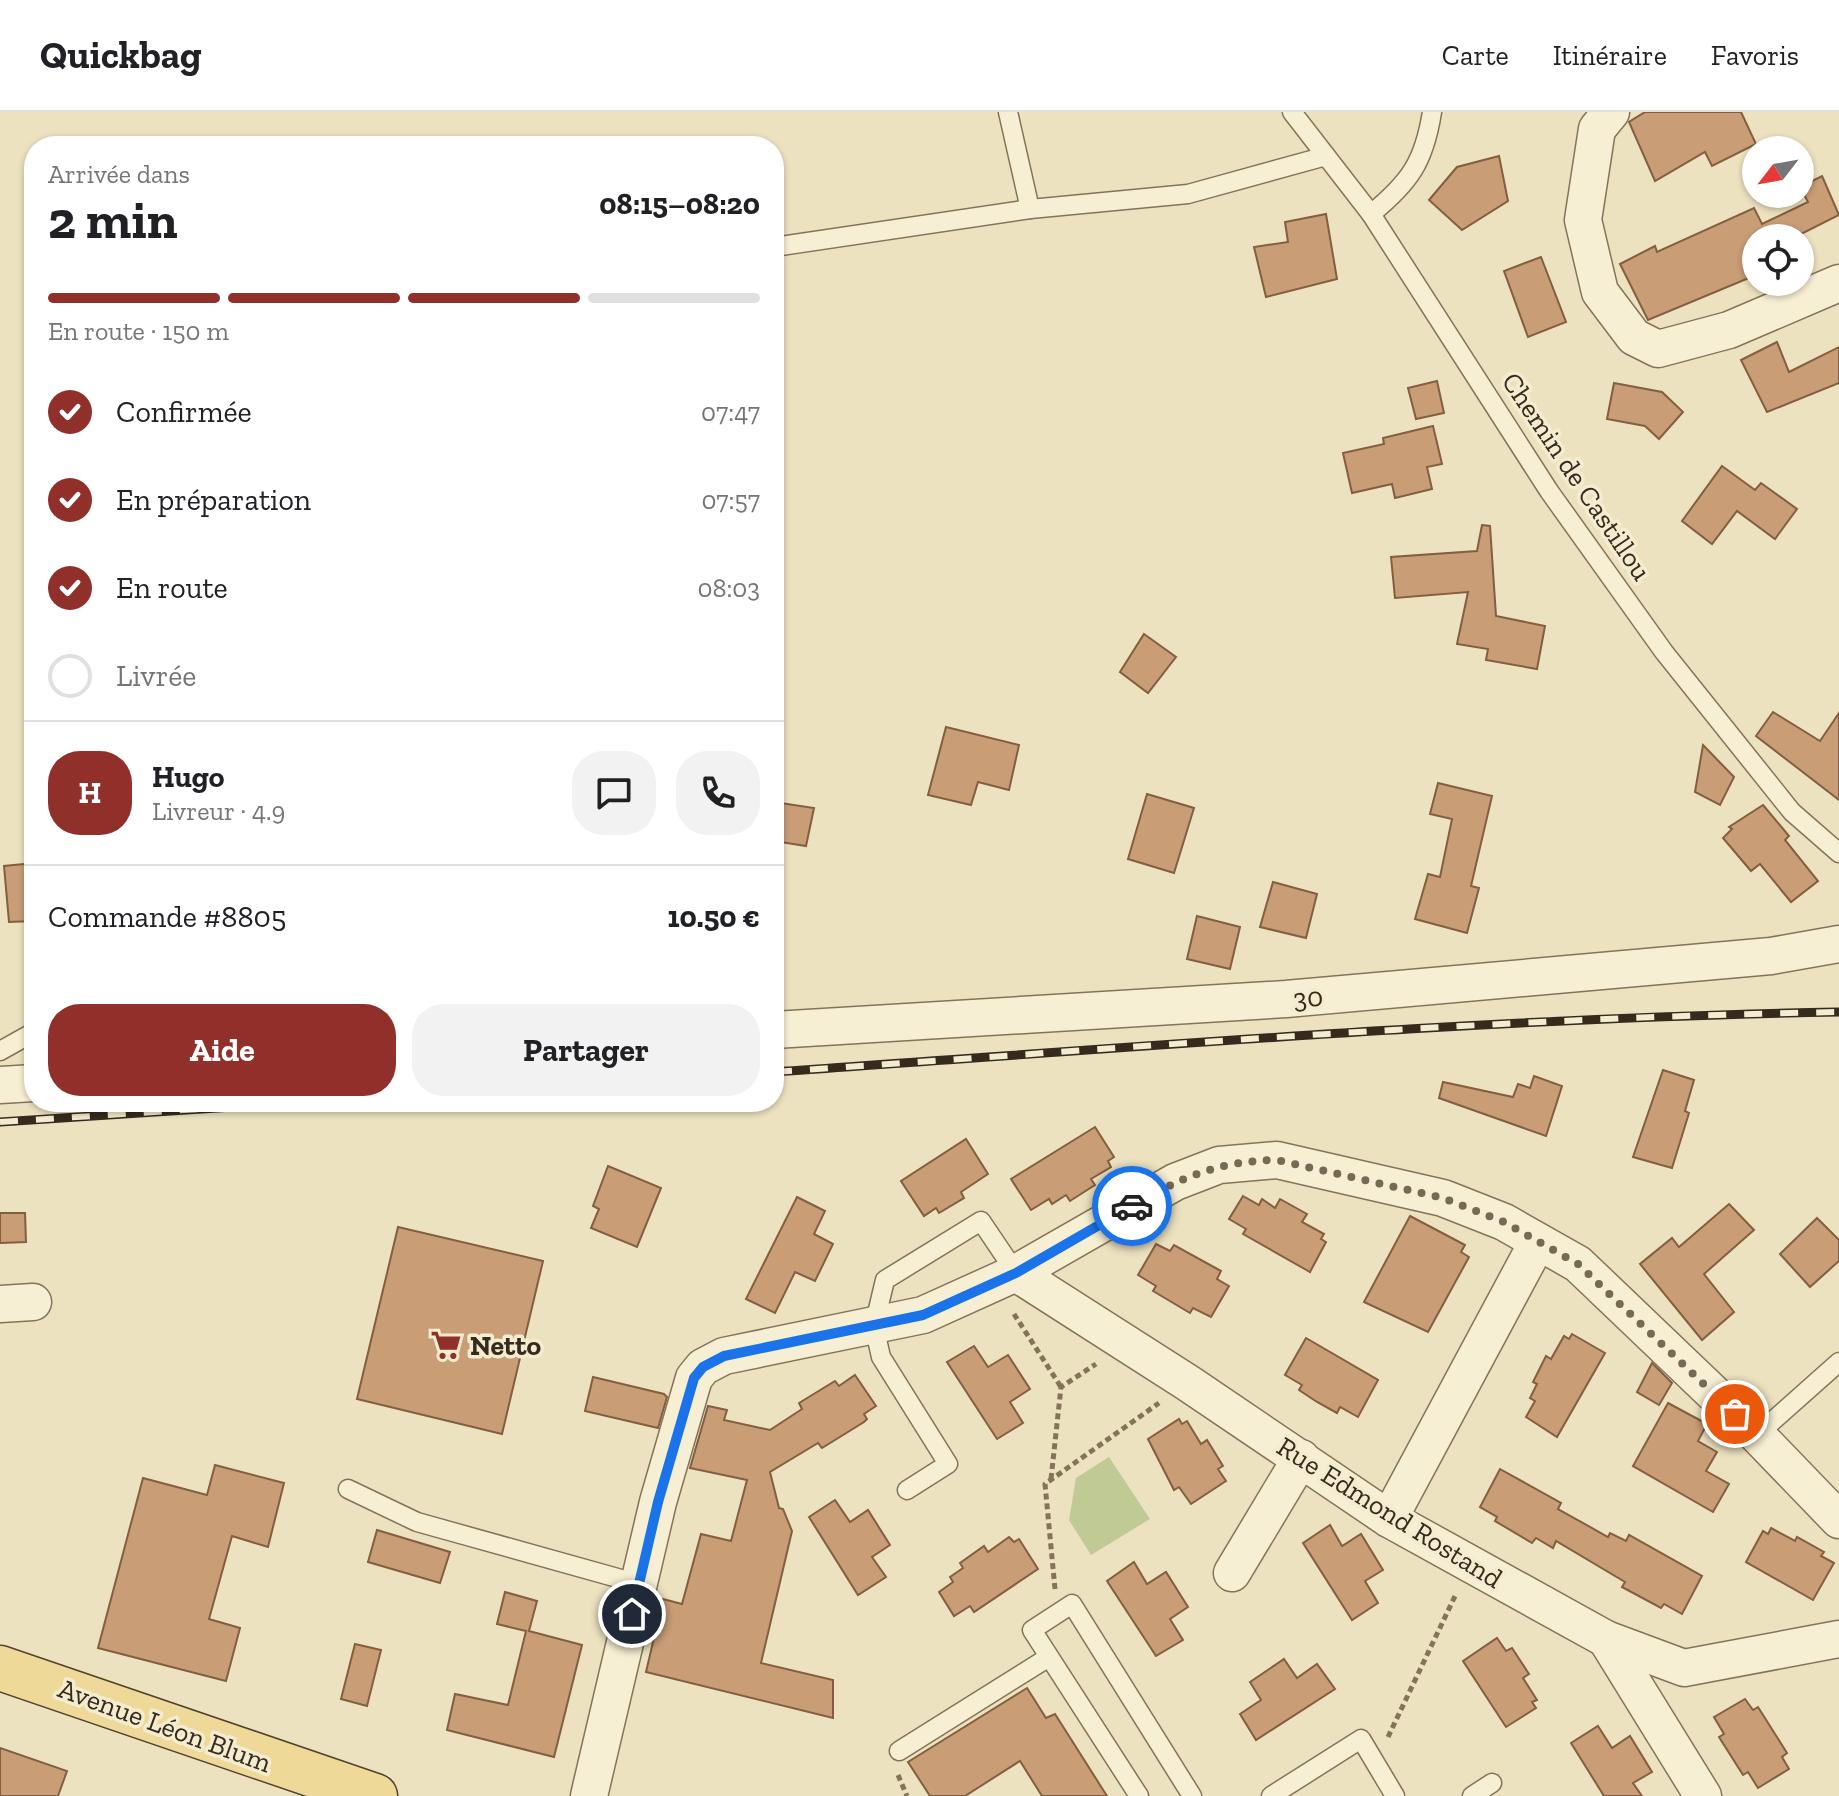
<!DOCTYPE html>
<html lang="fr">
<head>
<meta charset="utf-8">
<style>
	:root { --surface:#fff; --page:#f2f2f2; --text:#202124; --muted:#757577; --line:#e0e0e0; --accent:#91302b }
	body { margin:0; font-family:"Zilla Slab",serif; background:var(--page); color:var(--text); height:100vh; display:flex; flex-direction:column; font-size:30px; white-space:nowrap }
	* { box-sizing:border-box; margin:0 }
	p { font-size:26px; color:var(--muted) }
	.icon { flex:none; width:44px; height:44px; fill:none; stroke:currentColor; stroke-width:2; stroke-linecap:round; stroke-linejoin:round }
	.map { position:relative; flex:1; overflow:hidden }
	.sheet { position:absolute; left:24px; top:24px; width:760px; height:976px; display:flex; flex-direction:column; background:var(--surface); border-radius:32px; box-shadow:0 2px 6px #0004 }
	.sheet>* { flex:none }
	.needle { width:52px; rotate:239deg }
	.fabs { position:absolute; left:1742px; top:24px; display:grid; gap:16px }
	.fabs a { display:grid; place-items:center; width:72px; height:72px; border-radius:50%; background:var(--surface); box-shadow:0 2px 6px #0004; font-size:40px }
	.pin { position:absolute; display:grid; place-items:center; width:68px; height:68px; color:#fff; margin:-34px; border:4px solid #fff; border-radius:50%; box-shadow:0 2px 8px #0007 }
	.courier { position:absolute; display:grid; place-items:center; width:80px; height:80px; margin:-40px; border:6px solid #1a73e8; border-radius:50%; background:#fff; color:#222; box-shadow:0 2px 10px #0007 }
	.head em { font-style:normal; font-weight:700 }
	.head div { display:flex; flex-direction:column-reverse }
	.head { display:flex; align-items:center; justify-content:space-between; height:136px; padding:0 24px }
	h1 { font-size:52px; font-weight:700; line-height:60px }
	.bar { display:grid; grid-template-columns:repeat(4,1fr); gap:12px 8px; align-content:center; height:96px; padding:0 24px }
	.bar i { height:10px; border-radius:6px; background:var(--line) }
	.bar .current { background:var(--accent) }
	.bar p { grid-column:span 4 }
	.line { display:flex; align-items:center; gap:20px; padding:0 24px; border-top:2px solid var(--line) }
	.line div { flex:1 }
	.round { display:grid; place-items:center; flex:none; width:84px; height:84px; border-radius:32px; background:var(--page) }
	ol { padding:0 24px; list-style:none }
	li { display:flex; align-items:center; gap:24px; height:88px }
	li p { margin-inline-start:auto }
	li .icon { padding:8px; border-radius:50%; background:var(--accent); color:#fff; stroke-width:4 }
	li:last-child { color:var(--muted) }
	li i { width:44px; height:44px; border:4px solid var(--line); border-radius:50% }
	.action { display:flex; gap:16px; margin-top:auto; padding:16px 24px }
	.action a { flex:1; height:92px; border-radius:32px; background:var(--accent); color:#fff; font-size:32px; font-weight:700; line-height:92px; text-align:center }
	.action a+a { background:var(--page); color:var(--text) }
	header { display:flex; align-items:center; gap:48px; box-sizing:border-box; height:112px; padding:0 40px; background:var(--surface); border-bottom:2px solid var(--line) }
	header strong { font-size:38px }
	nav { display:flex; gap:44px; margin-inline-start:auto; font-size:28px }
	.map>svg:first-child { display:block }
	.green { fill:#c0ca95 }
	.building { fill:#c99e77; stroke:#835e3f; stroke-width:2 }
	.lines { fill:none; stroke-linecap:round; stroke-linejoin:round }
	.lane-casing { stroke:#857359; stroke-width:21 }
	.street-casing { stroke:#857359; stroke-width:39 }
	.primary-casing { stroke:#52412d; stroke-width:47 }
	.path { stroke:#857359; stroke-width:5; stroke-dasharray:6 4; stroke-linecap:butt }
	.lane { stroke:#f7efd3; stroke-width:18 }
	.street { stroke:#f7efd3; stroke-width:36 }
	.primary { stroke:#efd998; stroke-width:44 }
	.rail-casing { stroke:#352a1d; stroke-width:9 }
	.rail { stroke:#f4eccf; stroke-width:6; stroke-dasharray:18; stroke-linecap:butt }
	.done { stroke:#756a56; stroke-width:8; stroke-dasharray:0 14.4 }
	.route { stroke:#1a73e8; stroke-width:10 }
	.labels { text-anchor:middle; stroke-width:7; stroke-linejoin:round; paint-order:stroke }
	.street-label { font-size:28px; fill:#352a1d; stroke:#f4eccf }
	.poi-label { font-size:28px; font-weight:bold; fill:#352a1d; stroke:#f4eccf; text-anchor:start }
</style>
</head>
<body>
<header>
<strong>Quickbag</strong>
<nav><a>Carte</a><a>Itinéraire</a><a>Favoris</a></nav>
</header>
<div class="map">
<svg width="1839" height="1684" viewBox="0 0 1839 1684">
	<rect width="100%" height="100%" fill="#ece2c0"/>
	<polygon class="green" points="1109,1345 1150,1407 1091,1443 1069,1408 1076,1366"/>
	<g class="building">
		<polygon points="1645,0 1741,0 1756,32 1712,54 1705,40 1655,69 1629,10"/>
		<polygon points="1499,44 1508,89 1462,118 1429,88 1457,55"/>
		<polygon points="1822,64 1839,103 1799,123 1807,138 1800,142 1800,126 1756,126 1756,163 1648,208 1620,152 1655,134 1657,140 1754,96 1762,112 1808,90 1800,75"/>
		<polygon points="1326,102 1337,167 1266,185 1254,135 1288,130 1285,110"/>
		<polygon points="1541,145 1566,210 1528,225 1504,159"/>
		<polygon points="1777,230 1789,260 1839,235 1839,271 1767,300 1741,248"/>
		<polygon points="1437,269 1444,301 1416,307 1408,276"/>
		<polygon points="1614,271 1662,280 1683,300 1659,327 1645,314 1607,307"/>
		<polygon points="1433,314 1442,352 1427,355 1432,377 1395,386 1392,372 1352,381 1343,341 1384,332 1383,326"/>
		<polygon points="1722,354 1755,378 1761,371 1797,397 1775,427 1737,399 1712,432 1682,409"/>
		<polygon points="1482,413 1490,414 1496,504 1545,514 1537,557 1486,548 1488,537 1457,532 1468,480 1395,486 1391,445 1477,439"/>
		<polygon points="1144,522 1176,545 1148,581 1120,560"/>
		<polygon points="1773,600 1820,629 1839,601 1839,688 1756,624"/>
		<polygon points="946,615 1019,633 1009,678 978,670 971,693 928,683"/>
		<polygon points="1703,633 1734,665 1720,693 1695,680"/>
		<polygon points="1438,671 1492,684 1471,774 1479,776 1467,821 1415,807 1428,762 1440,765 1452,707 1430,702"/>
		<polygon points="1147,682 1194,696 1174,761 1128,747"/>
		<polygon points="774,690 814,696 806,734 774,729"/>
		<polygon points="1763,693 1789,724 1785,728 1818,769 1791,790 1760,752 1751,759 1723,726 1732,717 1729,715"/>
		<polygon points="34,751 34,809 9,810 4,754"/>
		<polygon points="1273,770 1317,782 1306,826 1260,815"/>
		<polygon points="1197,804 1240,815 1230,857 1187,847"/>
		<polygon points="1663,958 1694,968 1685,999 1689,1001 1672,1056 1633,1045"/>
		<polygon points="1534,964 1562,974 1546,1024 1439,986 1443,970 1513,985 1518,972 1530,976"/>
		<polygon points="1095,1015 1114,1045 1108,1049 1111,1055 1091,1067 1095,1073 1070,1089 1066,1083 1052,1092 1049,1087 1031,1098 1011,1067"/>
		<polygon points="966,1027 988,1062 961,1080 964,1086 939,1101 936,1096 924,1104 901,1069"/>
		<polygon points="608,1054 661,1076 637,1135 591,1116 599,1097 593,1094"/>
		<polygon points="1243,1084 1259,1093 1262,1087 1275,1096 1280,1087 1307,1102 1302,1110 1324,1122 1321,1127 1326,1130 1310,1160 1243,1122 1246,1117 1229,1107"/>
		<polygon points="797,1085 825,1099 814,1122 833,1132 815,1169 795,1160 775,1201 746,1187"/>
		<polygon points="1729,1092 1754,1118 1704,1162 1734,1200 1702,1228 1640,1152 1672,1126 1679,1135"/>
		<polygon points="0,1101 25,1101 26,1130 0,1131"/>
		<polygon points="1410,1104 1465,1133 1461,1140 1469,1145 1428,1220 1364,1190"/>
		<polygon points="1817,1106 1839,1128 1839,1149 1810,1175 1780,1142"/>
		<polygon points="398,1115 543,1149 502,1322 357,1287"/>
		<polygon points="1156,1132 1170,1139 1174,1133 1221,1159 1217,1167 1229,1174 1211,1205 1193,1196 1190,1201 1153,1179 1156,1174 1138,1163"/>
		<polygon points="1572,1222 1605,1241 1557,1325 1526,1305 1535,1289 1530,1286 1537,1272 1533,1270 1546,1244 1551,1247 1564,1224 1569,1227"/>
		<polygon points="1306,1226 1378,1268 1358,1305 1340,1295 1337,1301 1317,1290 1299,1278 1302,1273 1285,1263"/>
		<polygon points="974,1234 988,1255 1008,1243 1030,1277 1010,1290 1023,1311 997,1327 947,1250"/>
		<polygon points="1652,1251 1672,1271 1659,1293 1637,1280"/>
		<polygon points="855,1263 876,1294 864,1302 867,1307 864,1310 822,1336 818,1331 770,1360 779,1396 783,1397 792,1419 761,1551 833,1568 833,1606 646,1560 663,1487 682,1492 701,1422 731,1429 747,1368 690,1356 708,1294 727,1298 724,1308 770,1318 802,1297 799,1291 835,1269 839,1274"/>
		<polygon points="593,1265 664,1282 667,1285 658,1316 585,1299"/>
		<polygon points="1668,1291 1707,1312 1698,1329 1717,1340 1706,1359 1729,1372 1713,1400 1633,1354"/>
		<polygon points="1179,1307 1182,1312 1187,1309 1201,1332 1207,1328 1223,1354 1218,1357 1226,1369 1191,1392 1179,1375 1174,1378 1148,1327"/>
		<polygon points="215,1353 284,1371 268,1435 232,1424 209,1507 240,1516 226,1569 98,1536 143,1366 207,1383"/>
		<polygon points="1500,1357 1561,1391 1558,1397 1608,1425 1610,1421 1626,1429 1629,1423 1702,1464 1682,1502 1664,1492 1661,1496 1622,1475 1625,1470 1556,1429 1553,1436 1536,1426 1532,1431 1495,1409 1497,1405 1480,1395"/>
		<polygon points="835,1388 850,1410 868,1398 890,1433 872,1445 886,1465 858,1483 809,1405"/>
		<polygon points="1330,1413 1342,1434 1361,1422 1383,1458 1365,1469 1378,1491 1352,1508 1303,1431"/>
		<polygon points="1771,1416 1795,1429 1797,1425 1824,1440 1821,1444 1834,1451 1813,1488 1746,1450 1763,1419 1768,1422"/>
		<polygon points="377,1418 450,1440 440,1471 368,1450"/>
		<polygon points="1009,1425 1014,1430 1019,1427 1038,1457 974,1500 970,1494 954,1504 939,1480 953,1470 950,1465 963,1456 960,1451 984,1434 988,1440"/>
		<polygon points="1134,1450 1147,1472 1166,1460 1188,1495 1170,1507 1183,1528 1156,1544 1107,1469"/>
		<polygon points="505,1480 537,1489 529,1519 582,1533 554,1645 447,1618 455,1582 508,1593 526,1519 497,1512"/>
		<polygon points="1497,1526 1506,1539 1512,1536 1529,1562 1523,1566 1537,1588 1532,1590 1536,1596 1506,1615 1463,1549"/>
		<polygon points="355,1532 381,1538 367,1594 341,1587"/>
		<polygon points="1284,1547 1297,1566 1317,1552 1335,1577 1256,1628 1240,1602 1261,1588 1250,1570"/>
		<polygon points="1027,1576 1046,1606 1055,1602 1107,1684 1042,1684 1020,1649 965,1684 930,1684 908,1650"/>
		<polygon points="1745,1587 1753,1598 1758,1595 1787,1641 1782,1645 1789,1657 1758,1676 1748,1660 1743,1663 1719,1625 1724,1622 1714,1605"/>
		<polygon points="1598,1614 1612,1636 1630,1624 1652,1660 1633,1671 1642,1684 1604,1684 1571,1631"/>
		<polygon points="0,1636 67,1659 58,1684 0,1684"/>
	</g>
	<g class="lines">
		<g class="lane-casing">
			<g id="lane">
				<polyline points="1008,0 1030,97"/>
				<polyline points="1292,0 1371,102 1549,379 1664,540 1792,700 1839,741"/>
				<path d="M1371,102C1410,70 1424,50 1432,0"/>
				<polyline points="774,135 1030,97 1188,82 1326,44"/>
				<polyline points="0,939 34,920"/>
				<polyline points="1757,1323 1839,1250"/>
				<polyline points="348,1377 417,1410 639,1472"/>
				<polyline points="907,1378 948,1352 881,1245 874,1214 885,1168 981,1109 1016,1161"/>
				<polyline points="899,1639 1049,1545"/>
				<polyline points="1139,1684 1032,1518 1072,1492 1192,1684"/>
				<polyline points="1271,1684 1361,1627 1395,1684"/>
				<polyline points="1472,1684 1492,1671"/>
			</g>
		</g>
		<g class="street-casing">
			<g id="street">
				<polyline points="1611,0 1597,17 1583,108 1600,180 1634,225 1658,237 1729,218 1839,171"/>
				<polyline points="774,918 1286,887 1771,844 1839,832"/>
				<polyline points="0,973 34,971"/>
				<polyline points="1016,1161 1188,1271 1389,1407 1606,1527 1684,1556 1839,1527"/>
				<polyline points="0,1192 33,1190"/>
				<polyline points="1389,1407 1537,1131"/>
				<polyline points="1232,1461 1301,1346"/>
				<polyline points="1606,1527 1703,1684"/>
				<polyline points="589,1684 658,1390 694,1266 703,1255 724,1244 923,1203 1016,1161 1175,1070 1219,1053 1277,1048 1443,1086 1504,1110 1578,1152 1757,1323 1839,1408"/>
			</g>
		</g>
		<g class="primary-casing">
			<polyline id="primary" points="0,1556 375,1684"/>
		</g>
		<g class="path">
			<polyline points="1014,1202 1061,1275"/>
			<polyline points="1051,1367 1061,1275 1096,1252"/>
			<polyline points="1055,1477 1045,1372 1159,1291"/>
			<polyline points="1388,1625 1456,1482"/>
			<polyline points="898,1663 907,1684"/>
		</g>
		<use href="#lane" class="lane"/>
		<use href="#street" class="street"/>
		<use href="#primary" class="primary"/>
		<g class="rail-casing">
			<g id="rail">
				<path d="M774,960C1129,936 1483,906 1839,900"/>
				<polyline points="0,1010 309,990"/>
			</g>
		</g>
		<use href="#rail" class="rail"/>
	</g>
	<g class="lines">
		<path class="done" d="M1132,1094C1182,1065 1218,1049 1277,1048L1443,1086L1504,1110L1578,1152L1735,1302"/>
		<polyline class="route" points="632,1502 658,1390 694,1266 703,1255 724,1244 923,1203 1016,1161 1132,1094"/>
	</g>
	<defs>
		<g id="supermarket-bare" transform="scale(2.4)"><path d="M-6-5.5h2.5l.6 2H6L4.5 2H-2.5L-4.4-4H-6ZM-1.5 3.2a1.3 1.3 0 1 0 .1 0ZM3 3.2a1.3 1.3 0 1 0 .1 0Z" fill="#91302b" stroke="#f4eccf" stroke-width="2.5" paint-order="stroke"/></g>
	</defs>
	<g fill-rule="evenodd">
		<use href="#supermarket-bare" x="446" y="1233"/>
	</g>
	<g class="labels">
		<g class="street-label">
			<text transform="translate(1577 364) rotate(56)" y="10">Chemin de Castillou</text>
			<text transform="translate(1308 885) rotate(-5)" y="10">30</text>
			<text transform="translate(1390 1400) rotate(32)" y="10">Rue Edmond Rostand</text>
			<text transform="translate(165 1613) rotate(20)" y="10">Avenue Léon Blum</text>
		</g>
		<g class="poi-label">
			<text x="470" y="1243">Netto</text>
		</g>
	</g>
</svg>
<div class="fabs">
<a><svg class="needle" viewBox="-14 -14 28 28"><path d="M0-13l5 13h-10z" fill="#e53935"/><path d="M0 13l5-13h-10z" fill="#757577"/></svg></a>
<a><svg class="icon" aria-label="locate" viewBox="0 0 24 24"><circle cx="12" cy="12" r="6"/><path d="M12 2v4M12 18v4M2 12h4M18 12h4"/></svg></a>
</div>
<div class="pin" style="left:1735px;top:1302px;background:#ea580c"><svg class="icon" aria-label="bag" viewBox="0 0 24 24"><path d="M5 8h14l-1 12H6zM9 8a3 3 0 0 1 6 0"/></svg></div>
<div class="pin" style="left:632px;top:1502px;background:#1f2937"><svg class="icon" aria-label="home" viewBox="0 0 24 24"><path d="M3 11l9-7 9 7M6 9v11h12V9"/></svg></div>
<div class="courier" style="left:1132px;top:1094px"><svg class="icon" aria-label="car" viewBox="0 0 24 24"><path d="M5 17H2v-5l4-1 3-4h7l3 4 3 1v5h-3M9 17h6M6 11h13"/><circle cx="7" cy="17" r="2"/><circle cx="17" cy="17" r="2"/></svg></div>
<section class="sheet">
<div class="head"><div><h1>2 min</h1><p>Arrivée dans</p></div><em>08:15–08:20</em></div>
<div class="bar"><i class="current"></i><i class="current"></i><i class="current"></i><i></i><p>En route · 150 m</p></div>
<ol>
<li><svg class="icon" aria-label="check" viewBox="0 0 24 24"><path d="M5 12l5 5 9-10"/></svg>Confirmée<p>07:47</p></li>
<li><svg class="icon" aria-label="check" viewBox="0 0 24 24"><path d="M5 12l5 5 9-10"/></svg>En préparation<p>07:57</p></li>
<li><svg class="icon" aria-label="check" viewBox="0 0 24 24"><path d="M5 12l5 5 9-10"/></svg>En route<p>08:03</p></li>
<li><i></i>Livrée</li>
</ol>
<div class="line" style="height:144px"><b class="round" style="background:var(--accent);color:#fff">H</b><div><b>Hugo</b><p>Livreur · 4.9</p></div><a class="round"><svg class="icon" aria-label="chat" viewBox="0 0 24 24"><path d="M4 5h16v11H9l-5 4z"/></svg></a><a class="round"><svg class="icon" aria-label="phone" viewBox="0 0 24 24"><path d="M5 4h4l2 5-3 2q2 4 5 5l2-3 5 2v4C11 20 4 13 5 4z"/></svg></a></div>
<div class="line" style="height:104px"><div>Commande #8805</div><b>10.50 €</b></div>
<div class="action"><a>Aide</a><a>Partager</a></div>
</section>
</div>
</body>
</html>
